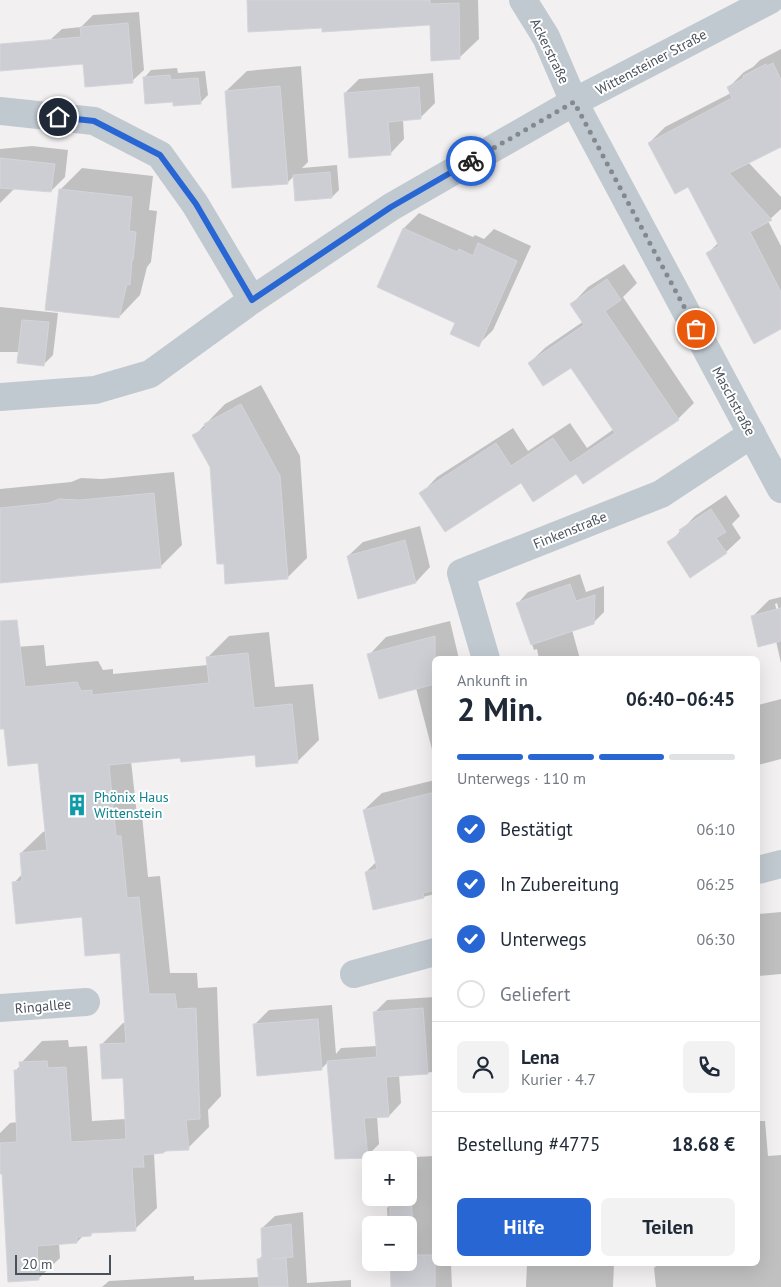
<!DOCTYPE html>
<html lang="de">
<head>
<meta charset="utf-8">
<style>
	:root { --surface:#fff; --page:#f2f2f3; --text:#1f2937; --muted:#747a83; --line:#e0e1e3; --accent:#2866d4 }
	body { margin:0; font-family:"PT Sans",sans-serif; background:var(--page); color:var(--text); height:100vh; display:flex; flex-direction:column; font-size:19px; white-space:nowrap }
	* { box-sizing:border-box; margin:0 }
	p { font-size:16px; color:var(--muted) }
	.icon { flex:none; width:28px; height:28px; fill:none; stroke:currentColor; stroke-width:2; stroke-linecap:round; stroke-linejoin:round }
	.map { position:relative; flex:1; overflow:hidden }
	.sheet { position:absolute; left:432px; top:656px; width:328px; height:610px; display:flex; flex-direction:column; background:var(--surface); border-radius:8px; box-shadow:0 5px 20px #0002 }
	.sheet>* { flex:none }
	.tools { position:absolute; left:362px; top:1151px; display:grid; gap:10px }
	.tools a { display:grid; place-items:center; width:55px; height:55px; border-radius:8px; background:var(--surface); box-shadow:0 5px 20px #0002; font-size:25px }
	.scale { position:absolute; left:15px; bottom:12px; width:96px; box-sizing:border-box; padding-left:5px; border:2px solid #49515b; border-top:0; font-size:14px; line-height:18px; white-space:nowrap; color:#49515b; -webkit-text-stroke:4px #fff; paint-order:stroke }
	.pin { position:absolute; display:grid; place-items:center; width:42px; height:42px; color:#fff; margin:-21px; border:2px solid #fff; border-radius:50%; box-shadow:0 1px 5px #0007 }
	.courier { position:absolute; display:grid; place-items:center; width:50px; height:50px; margin:-25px; border:4px solid #2866d4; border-radius:50%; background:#fff; color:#222; box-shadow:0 1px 6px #0007 }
	.head em { font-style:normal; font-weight:600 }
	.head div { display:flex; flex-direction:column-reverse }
	.head { display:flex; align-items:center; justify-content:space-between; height:85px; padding:0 25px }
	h1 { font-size:32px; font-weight:600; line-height:38px }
	.bar { display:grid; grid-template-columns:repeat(4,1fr); gap:8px 5px; align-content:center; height:60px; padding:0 25px }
	.bar i { height:6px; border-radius:4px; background:var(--line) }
	.bar .active { background:var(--accent) }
	.bar p { grid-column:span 4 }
	.line { display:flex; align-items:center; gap:12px; padding:0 25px; border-top:1px solid var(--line) }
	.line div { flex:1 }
	.round { display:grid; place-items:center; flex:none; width:52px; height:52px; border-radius:8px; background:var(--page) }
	ol { padding:0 25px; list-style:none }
	li { display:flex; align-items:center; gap:15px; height:55px }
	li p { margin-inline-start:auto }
	li .icon { padding:5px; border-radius:50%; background:var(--accent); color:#fff; stroke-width:4 }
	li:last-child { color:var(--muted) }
	li i { width:28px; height:28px; border:2px solid var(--line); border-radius:50% }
	.primary-button { display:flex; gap:10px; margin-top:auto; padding:10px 25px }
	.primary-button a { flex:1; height:58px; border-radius:8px; background:var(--accent); color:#fff; font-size:20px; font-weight:600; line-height:58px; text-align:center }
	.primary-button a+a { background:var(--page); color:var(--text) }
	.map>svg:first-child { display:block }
	.shadow { fill:#0003 }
	.building { fill:#cdced4; stroke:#d4d5da }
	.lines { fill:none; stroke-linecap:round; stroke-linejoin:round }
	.minor { stroke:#c1c9d0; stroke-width:28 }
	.done { stroke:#84898f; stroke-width:5; stroke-dasharray:0 9 }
	.route { stroke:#2866d4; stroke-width:6 }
	.labels { text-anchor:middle; stroke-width:4; stroke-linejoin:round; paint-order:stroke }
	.street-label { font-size:14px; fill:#49515b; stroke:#fff }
	.culture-label { font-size:14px; fill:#0d838f; stroke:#fff; text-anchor:start }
</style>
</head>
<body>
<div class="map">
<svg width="781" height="1287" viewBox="0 0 781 1287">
	<rect width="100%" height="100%" fill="#f2f0f0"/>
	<g class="shadow">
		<polygon points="248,0 478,0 479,39 460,57 431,24 323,27"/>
		<polygon points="139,12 144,70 132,81 84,62 50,40 62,29 81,27 93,15"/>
		<polygon points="781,49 781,148 780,146 748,162 781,197 781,209 768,221 781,246 781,328 708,253 718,243 688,186 649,143 665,127 731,93 728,88 744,72 753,67 760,60"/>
		<polygon points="301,66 308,162 302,168 337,165 339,190 332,197 295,175 288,182 226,91 247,71"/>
		<polygon points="177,68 178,73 205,71 208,95 200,103 174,100 144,78 151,70"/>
		<polygon points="433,73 435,103 420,118 403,119 404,139 390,154 345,93 359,79"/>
		<polygon points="32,146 68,150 65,177 51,191 15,188 0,203 0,149"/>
		<polygon points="82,168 153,176 149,210 157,211 151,262 147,267 140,295 119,317 60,190"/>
		<polygon points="419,213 473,237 475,235 484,239 494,229 531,246 493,330 478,345 457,322 378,287 404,228"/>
		<polygon points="624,264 637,283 623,297 694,403 678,419 577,472 421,494 437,477 513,428 528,451 570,423 587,448 614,429 571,366 529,363 546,347 584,321 572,304 588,287"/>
		<polygon points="0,307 58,313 53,355 43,365 20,352 0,352"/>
		<polygon points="261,385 300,456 307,558 288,577 211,467 194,436 225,404"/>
		<polygon points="174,472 182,545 161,566 0,582 0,489 71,482 81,478 102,479"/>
		<polygon points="726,495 740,516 732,524 741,538 726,552 669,543 695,516"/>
		<polygon points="420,526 430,567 416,582 348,556 363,542"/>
		<polygon points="580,574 586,592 604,586 604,612 593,623 572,630 580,659 539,659 537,649 534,650 518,603 528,592"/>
		<polygon points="781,597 781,617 777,603 775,604 781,626 781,663 776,641 752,617 769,600"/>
		<polygon points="450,621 459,659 435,659 435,761 416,688 369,655 386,637"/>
		<polygon points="269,632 275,687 313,684 319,740 297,762 256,754 181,756 131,761 137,815 142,815 148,877 160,876 170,973 197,973 198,988 217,987 221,1096 208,1110 209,1127 188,1148 165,1149 154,1154 157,1208 135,1229 94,1231 91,1235 84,1235 77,1242 59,1243 60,1258 38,1279 3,1173 0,1173 0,1133 10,1123 18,1122 15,1071 21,1065 21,1063 42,1041 68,1040 69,1047 87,1046 92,1121 126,1119 124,1076 101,1045 123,1023 126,1023 122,951 83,916 14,883 23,873 21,853 43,832 46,831 39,762 5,727 0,728 0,650 2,648 44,645 46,666 98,661 103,670 113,669 113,674 208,665 207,658 229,636"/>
		<polygon points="781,699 781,759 758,765 758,705"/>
		<polygon points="435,780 435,894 374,909 366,872 377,861 364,810 382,793"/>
		<polygon points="781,912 781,974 758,976 758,914"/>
		<polygon points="435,997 435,1072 399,1074 401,1103 389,1116 377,1116 379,1144 367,1156 328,1062 321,1069 254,1025 269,1010 332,1005 336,1054 341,1048 377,1046 374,1013 387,1000"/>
		<polygon points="758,1121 765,1121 768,1156 781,1155 781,1287 656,1287 654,1268 658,1264 758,1264"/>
		<polygon points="435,1156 435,1264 451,1264 452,1287 392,1287 409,1262 409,1225 388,1225 387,1208 397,1198 409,1198 409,1163 415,1157"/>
		<polygon points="303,1212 307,1283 351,1280 351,1287 102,1287 109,1281 194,1276 194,1280 259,1277 258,1260 263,1255 262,1228 275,1216"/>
		<polygon points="527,1264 614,1264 613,1287 526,1287"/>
	</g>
	<g class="building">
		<polygon points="247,0 430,0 430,4 459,3 460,59 431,61 430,25 322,32 322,28 248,32"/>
		<polygon points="128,23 133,83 85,87 83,64 0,71 0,44 81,37 80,27"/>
		<polygon points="773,63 781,80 781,147 729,173 772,220 750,232 781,292 781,329 754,344 706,253 719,246 688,187 675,194 648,143 732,98 727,87 744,78 743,76 766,64 767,66"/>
		<polygon points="170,75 171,80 198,78 201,104 173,106 173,102 145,104 143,77"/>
		<polygon points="280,86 288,184 232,188 225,91"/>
		<polygon points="419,87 421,119 388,122 391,155 349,158 344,93"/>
		<polygon points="0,158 55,164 51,192 0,188"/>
		<polygon points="330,172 332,198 295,201 293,175"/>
		<polygon points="59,189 132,197 129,231 136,232 133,260 132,260 130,285 127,284 119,318 45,310"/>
		<polygon points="403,228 457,252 459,249 473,256 478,243 517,261 479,347 450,334 455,323 377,287"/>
		<polygon points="607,279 621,300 605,311 679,420 583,484 576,474 533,502 521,483 445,532 419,493 496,443 511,466 553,438 570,463 615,433 571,368 543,386 528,363 584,325 570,304"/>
		<polygon points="22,320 49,322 44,366 17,363"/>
		<polygon points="241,404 280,476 288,579 225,584 224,564 217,564 210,467 192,435 206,428 204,424"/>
		<polygon points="154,493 161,568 0,583 0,508 49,503 59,499 80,500"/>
		<polygon points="711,509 726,532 716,538 727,553 690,578 667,542 681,533 679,530"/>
		<polygon points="405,540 416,583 358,599 347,556"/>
		<polygon points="570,584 576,601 595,595 594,624 531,645 516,603"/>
		<polygon points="781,608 781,641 758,647 751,616"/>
		<polygon points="17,620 25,687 77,682 81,691 92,690 92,695 209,683 206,657 248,653 254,708 292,704 298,763 256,767 255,755 181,762 180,758 109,765 116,836 121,836 127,898 139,897 149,994 175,994 177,1009 196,1008 200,1119 186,1120 189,1150 166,1151 163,1153 143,1155 144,1167 132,1167 136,1231 91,1233 91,1236 77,1237 77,1243 37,1246 39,1280 8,1282 2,1174 0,1174 0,1143 17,1142 14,1070 20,1070 19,1062 47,1061 48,1068 66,1067 71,1142 126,1139 123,1078 102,1079 100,1044 126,1043 120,953 85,956 82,917 16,924 12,882 22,881 20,853 47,850 38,763 8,766 4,729 0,729 0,621"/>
		<polygon points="435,636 435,684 379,699 367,654"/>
		<polygon points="435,792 435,890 423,893 424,898 373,910 365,872 377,869 363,810"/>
		<polygon points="423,1008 428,1074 386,1077 389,1117 364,1118 368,1158 335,1159 327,1061 377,1057 373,1012"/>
		<polygon points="318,1019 322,1070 257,1076 253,1024"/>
		<polygon points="409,1183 410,1183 415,1255 435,1255 435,1287 391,1287 390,1262 409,1262 409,1225 390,1225 390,1198 409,1198"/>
		<polygon points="291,1224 293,1257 273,1259 286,1258 288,1287 259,1287 257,1259 262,1259 261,1228"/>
	</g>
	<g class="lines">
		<g class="minor">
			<polyline points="523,0 546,37 574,102 781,489"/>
			<polyline points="0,111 94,121 160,155 195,204 252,300"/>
			<polyline points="0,397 95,390 150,374 252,300 391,207 574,102 770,0"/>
			<polyline points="486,659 461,573 661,494 752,434"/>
			<polyline points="758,870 781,864"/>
			<polyline points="354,974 435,952"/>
			<polyline points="0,1008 86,1002"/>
		</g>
	</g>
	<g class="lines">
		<polyline class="done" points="471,161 574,102 696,329"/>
		<polyline class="route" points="58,117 94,121 160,155 196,204 252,300 391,207 471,161"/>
	</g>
	<defs>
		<g id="building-bare" transform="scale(1.725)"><path d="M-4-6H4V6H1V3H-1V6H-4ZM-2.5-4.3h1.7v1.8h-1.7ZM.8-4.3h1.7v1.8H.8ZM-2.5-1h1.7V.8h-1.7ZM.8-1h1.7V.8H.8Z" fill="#0f9aa8" stroke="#fff" stroke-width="2.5" paint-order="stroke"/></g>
	</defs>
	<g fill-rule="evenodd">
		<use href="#building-bare" x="77" y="805"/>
	</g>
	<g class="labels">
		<g class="street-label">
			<text transform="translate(550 51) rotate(64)" y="5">Ackerstraße</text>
			<text transform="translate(651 62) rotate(-28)" y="5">Wittensteiner Straße</text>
			<text transform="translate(734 401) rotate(62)" y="5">Maschstraße</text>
			<text transform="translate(570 530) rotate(-22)" y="5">Finkenstraße</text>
			<text transform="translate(43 1006) rotate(-5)" y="5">Ringallee</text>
		</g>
		<g class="culture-label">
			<text x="94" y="802">Phönix Haus<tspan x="94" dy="16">Wittenstein</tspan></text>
		</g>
	</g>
</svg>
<div class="tools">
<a>+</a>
<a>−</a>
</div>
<div class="scale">20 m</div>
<div class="pin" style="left:696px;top:329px;background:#ea580c"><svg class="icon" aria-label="bag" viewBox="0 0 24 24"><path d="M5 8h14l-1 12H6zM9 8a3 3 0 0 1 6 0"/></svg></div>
<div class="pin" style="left:58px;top:117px;background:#1f2937"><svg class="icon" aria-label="home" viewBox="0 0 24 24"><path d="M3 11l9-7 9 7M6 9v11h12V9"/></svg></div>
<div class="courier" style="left:471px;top:161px"><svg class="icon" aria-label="bike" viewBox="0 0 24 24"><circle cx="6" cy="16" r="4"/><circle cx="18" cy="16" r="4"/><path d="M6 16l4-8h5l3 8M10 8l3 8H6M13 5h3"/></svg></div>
<section class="sheet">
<div class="head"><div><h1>2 Min.</h1><p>Ankunft in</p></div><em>06:40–06:45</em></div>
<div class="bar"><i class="active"></i><i class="active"></i><i class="active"></i><i></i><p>Unterwegs · 110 m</p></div>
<ol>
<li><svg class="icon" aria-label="check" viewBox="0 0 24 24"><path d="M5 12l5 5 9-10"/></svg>Bestätigt<p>06:10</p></li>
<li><svg class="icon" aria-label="check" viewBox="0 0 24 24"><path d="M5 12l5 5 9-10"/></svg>In Zubereitung<p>06:25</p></li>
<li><svg class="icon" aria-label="check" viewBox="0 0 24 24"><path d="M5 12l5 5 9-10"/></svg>Unterwegs<p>06:30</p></li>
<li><i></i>Geliefert</li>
</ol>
<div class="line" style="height:90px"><a class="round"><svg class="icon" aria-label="person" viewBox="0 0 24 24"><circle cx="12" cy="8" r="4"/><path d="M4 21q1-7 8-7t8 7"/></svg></a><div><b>Lena</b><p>Kurier · 4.7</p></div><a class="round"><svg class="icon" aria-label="phone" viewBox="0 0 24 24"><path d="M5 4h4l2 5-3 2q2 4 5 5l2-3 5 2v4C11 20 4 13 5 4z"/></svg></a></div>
<div class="line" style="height:65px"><div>Bestellung #4775</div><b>18.68 €</b></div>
<div class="primary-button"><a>Hilfe</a><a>Teilen</a></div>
</section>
</div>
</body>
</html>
